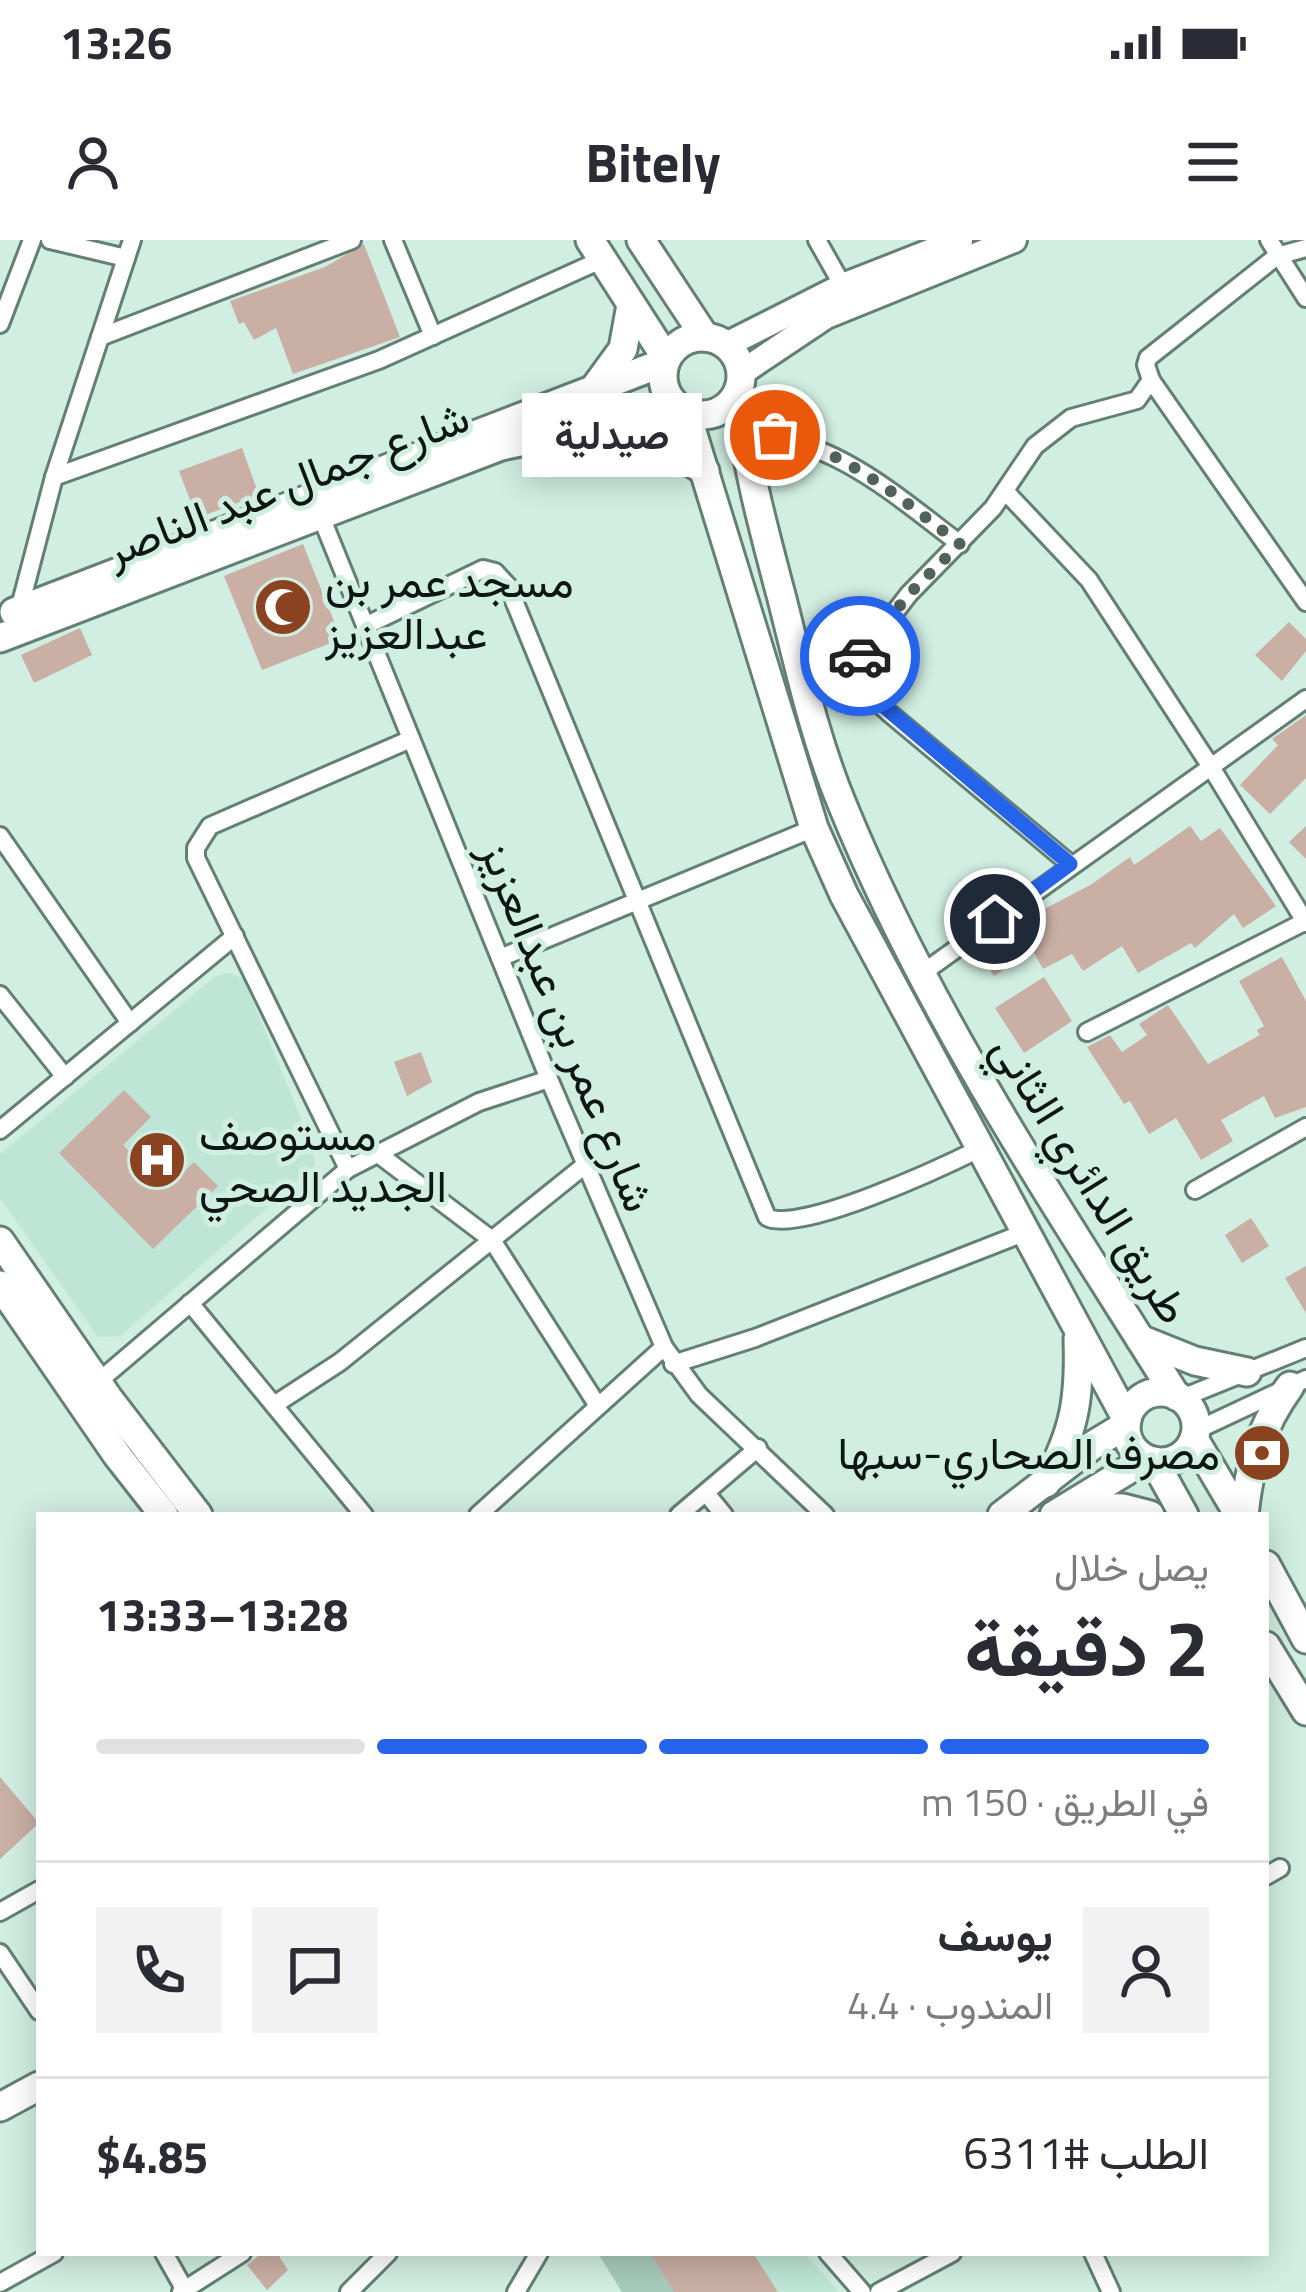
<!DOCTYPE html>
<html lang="ar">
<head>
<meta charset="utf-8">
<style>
	:root { --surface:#fff; --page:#f2f2f3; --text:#2b2b33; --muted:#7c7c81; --line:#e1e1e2; --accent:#2563eb }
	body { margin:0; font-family:"Titillium Web",Vazirmatn,sans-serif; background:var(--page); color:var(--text); direction:rtl; height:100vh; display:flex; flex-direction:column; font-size:45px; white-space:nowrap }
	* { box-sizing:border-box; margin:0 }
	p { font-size:39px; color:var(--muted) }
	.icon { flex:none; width:66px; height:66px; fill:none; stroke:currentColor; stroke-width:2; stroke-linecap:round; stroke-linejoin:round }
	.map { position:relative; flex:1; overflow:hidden; direction:ltr }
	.drawer { position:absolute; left:36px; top:1272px; width:1233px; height:744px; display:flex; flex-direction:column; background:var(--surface); border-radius:0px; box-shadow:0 6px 30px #0003; direction:rtl }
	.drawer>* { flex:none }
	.pin { position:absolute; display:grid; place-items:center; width:102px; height:102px; color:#fff; margin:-51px; border:6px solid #fff; border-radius:50%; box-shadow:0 3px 12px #0007 }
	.courier { position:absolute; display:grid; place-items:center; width:120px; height:120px; margin:-60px; border:9px solid #2563eb; border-radius:50%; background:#fff; color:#222; box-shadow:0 3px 15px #0007 }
	.bubble { position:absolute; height:84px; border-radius:0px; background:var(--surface); box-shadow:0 6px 30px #0003; font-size:39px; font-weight:700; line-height:84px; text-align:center; direction:rtl }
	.headline em { font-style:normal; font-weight:700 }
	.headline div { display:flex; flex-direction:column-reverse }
	.headline { display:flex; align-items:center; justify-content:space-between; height:204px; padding:0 60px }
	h1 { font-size:78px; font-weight:700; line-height:90px }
	.bar { display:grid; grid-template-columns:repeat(4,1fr); gap:18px 12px; align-content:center; height:144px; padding:0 60px }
	.bar i { height:15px; border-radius:9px; background:var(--line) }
	.bar .current { background:var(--accent) }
	.bar p { grid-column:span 4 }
	.line { display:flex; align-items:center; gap:30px; padding:0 60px; border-top:3px solid var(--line) }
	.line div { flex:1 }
	.round { display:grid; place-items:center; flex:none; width:126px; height:126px; border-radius:0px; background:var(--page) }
	.status { display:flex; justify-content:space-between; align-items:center; height:84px; padding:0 60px; background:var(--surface); direction:ltr }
	.status svg { height:33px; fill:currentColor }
	header { display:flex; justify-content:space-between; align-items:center; height:156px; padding:0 60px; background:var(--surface); font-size:54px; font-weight:700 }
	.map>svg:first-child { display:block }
	.built { fill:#bee5d5 }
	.green { fill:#a7cbbc }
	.building { fill:#caafa4 }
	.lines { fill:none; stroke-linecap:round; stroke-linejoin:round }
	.street-casing { stroke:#647f74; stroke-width:22 }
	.secondary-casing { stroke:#647f74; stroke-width:30 }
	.primary-casing { stroke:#647f74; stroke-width:33 }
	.street { stroke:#fff; stroke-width:16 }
	.secondary { stroke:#fff; stroke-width:24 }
	.primary { stroke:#fff; stroke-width:27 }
	.done { stroke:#51625b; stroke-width:12; stroke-dasharray:0 21.6 }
	.route { stroke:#2563eb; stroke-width:15 }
	.labels { text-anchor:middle; stroke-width:10; stroke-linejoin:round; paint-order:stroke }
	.street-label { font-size:45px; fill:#0c1612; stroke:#d1eee2 }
	.poi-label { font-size:45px; fill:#0c1612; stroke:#d1eee2; text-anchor:start }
</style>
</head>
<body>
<div class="status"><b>13:26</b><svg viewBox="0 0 49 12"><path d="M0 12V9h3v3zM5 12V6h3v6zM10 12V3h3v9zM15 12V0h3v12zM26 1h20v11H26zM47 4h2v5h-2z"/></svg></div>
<header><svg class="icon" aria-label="menu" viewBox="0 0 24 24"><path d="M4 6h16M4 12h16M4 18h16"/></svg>Bitely<svg class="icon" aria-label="person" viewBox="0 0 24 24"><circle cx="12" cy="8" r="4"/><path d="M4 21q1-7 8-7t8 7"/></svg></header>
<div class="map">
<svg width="1306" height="2052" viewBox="0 0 1306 2052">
	<rect width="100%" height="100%" fill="#d1eee2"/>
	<g class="built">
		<polygon points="229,733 244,739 314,911 314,927 120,1096 98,1097 0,958 0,914 216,736"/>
		<polygon points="598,2013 804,2013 839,2052 622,2052"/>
	</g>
	<polygon class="green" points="598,2013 650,2013 674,2052 622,2052"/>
	<g class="building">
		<polygon points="364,4 400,97 293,134 276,88 254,100 244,82 239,84 230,61 325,27"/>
		<polygon points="242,208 259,255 197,278 179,231"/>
		<polygon points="303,304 341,399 262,430 224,336"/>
		<polygon points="1289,382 1306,399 1306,411 1282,441 1255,415"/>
		<polygon points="80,388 92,415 34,443 21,415"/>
		<polygon points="1306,475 1306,538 1270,574 1240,545 1278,505 1272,499"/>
		<polygon points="1190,586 1201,601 1220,588 1276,666 1243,688 1234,674 1195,708 1191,703 1138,733 1122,706 1083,731 1072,714 1043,729 1033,711 994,736 978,711 1018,685 1016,681 1035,668 1037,673 1092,644 1130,617 1134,625"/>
		<polygon points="1306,586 1306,619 1289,602"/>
		<polygon points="1282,717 1306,761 1306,867 1275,878 1264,856 1221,880 1233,901 1201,920 1176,878 1149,894 1130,861 1124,864 1087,807 1110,795 1122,812 1147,795 1139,784 1168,765 1208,824 1260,795 1257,790 1264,786 1239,741"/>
		<polygon points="1044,737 1072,781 1024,813 995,768"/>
		<polygon points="421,812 432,842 407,856 394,822"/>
		<polygon points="124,850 151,877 123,905 166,949 194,922 218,946 153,1009 59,913"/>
		<polygon points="1251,978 1269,1006 1242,1023 1225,995"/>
		<polygon points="1306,1026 1306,1073 1285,1038"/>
		<polygon points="0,1537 39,1583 0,1619"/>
		<polygon points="262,2013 277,2013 288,2030 267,2050 247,2025"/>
		<polygon points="650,2013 753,2013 778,2052 674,2052"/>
	</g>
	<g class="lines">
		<g class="street-casing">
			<g id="street">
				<polyline points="50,0 126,18"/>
				<polyline points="393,0 433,96"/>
				<polyline points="817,0 843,46"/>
				<polyline points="1269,0 1306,58"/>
				<polyline points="1306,8 1277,16 1148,118 1146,125 1151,140 1306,362"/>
				<polyline points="0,84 32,0"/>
				<polyline points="100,97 352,0"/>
				<path d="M742,193C833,198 890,251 960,304"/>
				<polyline points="54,237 379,120 601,20"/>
				<polyline points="1005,251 1089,340 1211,527 1306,683"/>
				<polyline points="320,274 549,839 664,1107 699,1155 825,1275"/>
				<polyline points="18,374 54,237 132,0"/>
				<path d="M365,386L483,329L495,332L508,346L767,977C798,995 945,926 981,908"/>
				<polyline points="0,596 130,783"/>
				<path d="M1070,624L888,472C874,459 855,445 854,425L909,354L993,268L1035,206L1071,178L1137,160L1151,140"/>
				<polyline points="500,718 814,588"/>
				<polyline points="921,734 1306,459"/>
				<polyline points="0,755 65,837"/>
				<polyline points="1087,792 1306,681"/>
				<polyline points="0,890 235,696"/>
				<polyline points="377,913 492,1000 598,1166"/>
				<polyline points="348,929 196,618 196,608 210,586 411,499"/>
				<polyline points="1195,950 1306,887"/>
				<polyline points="190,1063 364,1275"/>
				<polyline points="673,1124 755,1098 1026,992"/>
				<polyline points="92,1147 348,929 479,862 549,839"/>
				<polyline points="1182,1158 1306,1108"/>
				<polyline points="274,1165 340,1122 585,925"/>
				<polyline points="1195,1191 1306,1139"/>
				<polyline points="706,1253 724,1275"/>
				<polyline points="478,1275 664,1107"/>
				<polyline points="679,1275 758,1208"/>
				<polyline points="1266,1636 1280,1628"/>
				<polyline points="0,1672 39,1650"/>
				<polyline points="0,1713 39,1771"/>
				<polyline points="164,2013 186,2052"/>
				<polyline points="828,2013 862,2052"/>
				<polyline points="1093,2013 1111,2052"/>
				<polyline points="0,2043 54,2013"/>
				<polyline points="181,2052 242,2013"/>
				<polyline points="349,2052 388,2013"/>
				<polyline points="516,2052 539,2013"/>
				<polyline points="879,2052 952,2013"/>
			</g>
		</g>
		<g class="secondary-casing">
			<g id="secondary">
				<polyline points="726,105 843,46 960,0"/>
				<polyline points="741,133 826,76 1014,0"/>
			</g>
		</g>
		<g class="primary-casing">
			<g id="primary">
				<polyline points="590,0 666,118"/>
				<polyline points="641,0 705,97"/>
				<circle cx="702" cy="136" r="39"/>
				<polyline points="596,146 623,109 631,65"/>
				<path d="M738,151C745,221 763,287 781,355C799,425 814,497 842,564C930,779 1054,961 1176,1156"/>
				<polyline points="686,172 814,588 844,655 1127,1180"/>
				<polyline points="612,185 653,198 705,231"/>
				<polyline points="14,372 665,122"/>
				<polyline points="0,398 501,206 680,169"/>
				<polyline points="0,1001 109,1159 198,1275"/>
				<polyline points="0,1045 117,1215 164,1275"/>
				<polyline points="1140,1099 1195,1121 1247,1132"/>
				<circle cx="1161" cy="1187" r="35"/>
				<polyline points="1194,1199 1239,1275"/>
				<polyline points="1154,1221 1184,1275"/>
				<path d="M1046,1243C1075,1191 1080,1157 1078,1099"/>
				<polyline points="1073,1267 1123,1268 1150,1275"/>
				<polyline points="1002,1275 1093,1205 1126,1185"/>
				<polyline points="1054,1275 1146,1219"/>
				<path d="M1244,1275C1249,1225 1261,1186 1290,1146"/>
				<polyline points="1266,1325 1306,1399"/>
				<polyline points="1266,1406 1306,1471"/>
				<polyline points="0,1867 39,1846"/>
			</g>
		</g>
		<use href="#street" class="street"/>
		<use href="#secondary" class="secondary"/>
		<use href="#primary" class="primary"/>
	</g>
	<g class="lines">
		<path class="done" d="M775,195C846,211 903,260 960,304L909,354L860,416"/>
		<path class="route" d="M860,416C850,431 857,439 867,452L1070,624L995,679"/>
	</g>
	<defs>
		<g id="mosque-disc" transform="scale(3)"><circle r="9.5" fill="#8a4221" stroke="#d1eee2"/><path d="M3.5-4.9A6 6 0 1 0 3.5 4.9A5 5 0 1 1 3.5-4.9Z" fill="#fff"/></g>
		<g id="hospital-disc" transform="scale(3)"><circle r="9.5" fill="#8a4221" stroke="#d1eee2"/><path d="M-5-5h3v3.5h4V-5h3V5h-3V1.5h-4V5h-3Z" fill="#fff"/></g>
		<g id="bank-disc" transform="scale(3)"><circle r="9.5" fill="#8a4221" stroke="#d1eee2"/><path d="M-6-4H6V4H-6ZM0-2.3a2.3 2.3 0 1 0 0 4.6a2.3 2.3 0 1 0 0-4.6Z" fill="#fff"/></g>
	</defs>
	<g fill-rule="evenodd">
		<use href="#mosque-disc" x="283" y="367"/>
		<use href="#hospital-disc" x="157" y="920"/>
		<use href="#bank-disc" x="1262" y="1213"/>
	</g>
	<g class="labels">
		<g class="street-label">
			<text transform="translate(287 243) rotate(-21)" y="16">شارع جمال عبد الناصر</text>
			<text transform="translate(568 786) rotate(68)" y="16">شارع عمر بن عبدالعزيز</text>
			<text transform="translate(1091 939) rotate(58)" y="16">طريق الدائري الثاني</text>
		</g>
		<g class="poi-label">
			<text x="325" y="357">مسجد عمر بن<tspan x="325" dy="52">عبدالعزيز</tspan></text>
			<text x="199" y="910">مستوصف<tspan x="199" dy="52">الجديد الصحي</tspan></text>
			<text x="1220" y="1229" text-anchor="end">مصرف الصحاري-سبها</text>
		</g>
	</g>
</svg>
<div class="pin" style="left:775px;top:195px;background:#ea580c"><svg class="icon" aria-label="bag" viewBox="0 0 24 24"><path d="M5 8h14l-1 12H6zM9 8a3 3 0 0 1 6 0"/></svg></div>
<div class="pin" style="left:995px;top:679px;background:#1f2937"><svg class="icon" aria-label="home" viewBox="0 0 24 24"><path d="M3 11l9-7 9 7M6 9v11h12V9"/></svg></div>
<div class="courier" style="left:860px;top:416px"><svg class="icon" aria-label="car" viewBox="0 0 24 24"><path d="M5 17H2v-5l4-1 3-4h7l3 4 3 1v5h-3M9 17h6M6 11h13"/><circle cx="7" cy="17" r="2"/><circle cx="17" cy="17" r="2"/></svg></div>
<div class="bubble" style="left:522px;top:153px;width:180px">صيدلية</div>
<section class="drawer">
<div class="headline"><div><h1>2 دقيقة</h1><p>يصل خلال</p></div><em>13:28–13:33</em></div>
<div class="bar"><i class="current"></i><i class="current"></i><i class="current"></i><i></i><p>في الطريق · 150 m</p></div>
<div class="line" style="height:216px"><a class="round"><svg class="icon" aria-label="person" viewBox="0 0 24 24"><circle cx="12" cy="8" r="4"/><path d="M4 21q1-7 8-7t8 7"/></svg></a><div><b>يوسف</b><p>المندوب · 4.4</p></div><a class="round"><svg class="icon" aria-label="chat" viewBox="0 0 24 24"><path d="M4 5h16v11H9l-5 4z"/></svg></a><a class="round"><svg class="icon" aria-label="phone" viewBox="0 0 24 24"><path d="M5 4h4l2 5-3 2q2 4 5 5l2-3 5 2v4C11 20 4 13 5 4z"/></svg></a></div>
<div class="line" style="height:156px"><div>الطلب #6311</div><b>$4.85</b></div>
</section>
</div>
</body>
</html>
